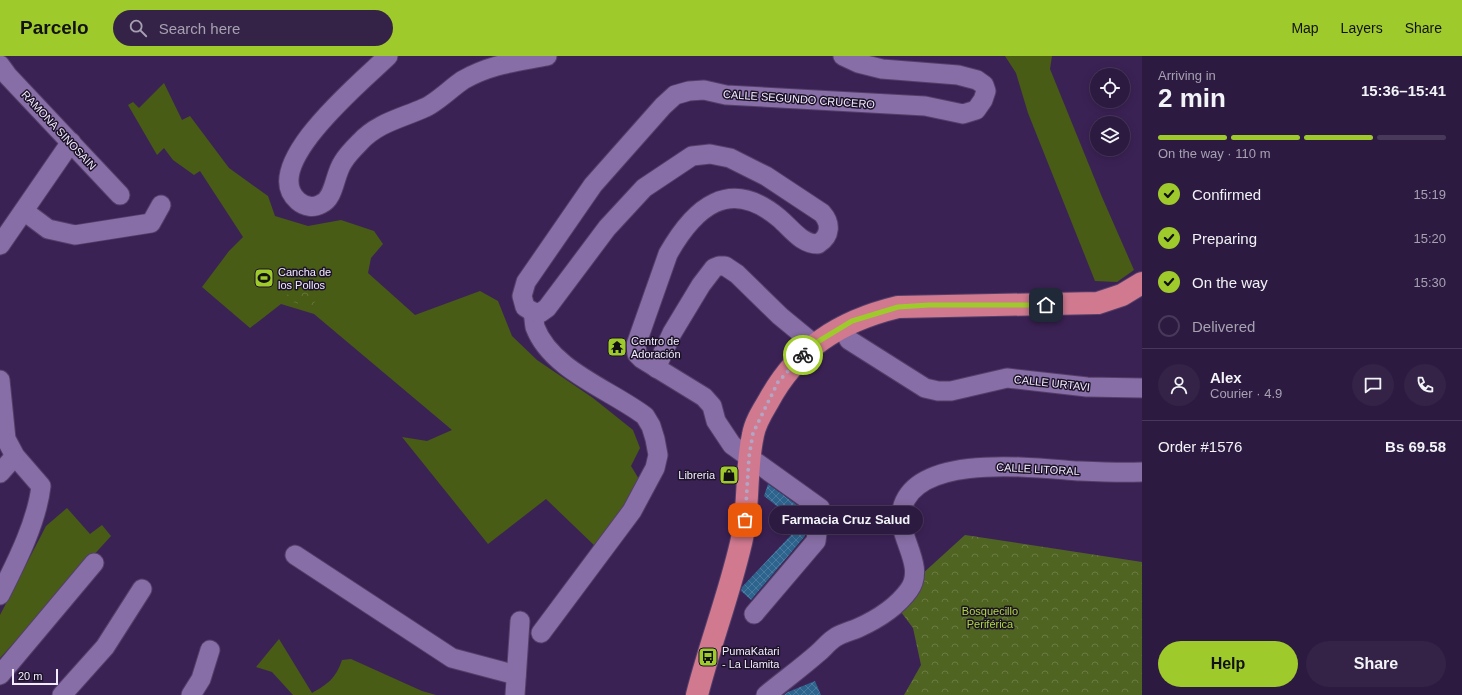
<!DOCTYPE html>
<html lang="en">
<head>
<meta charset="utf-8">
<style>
	:root { --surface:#2c1a40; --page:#342347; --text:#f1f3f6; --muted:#a6a1b1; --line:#483859; --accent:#9fca2c }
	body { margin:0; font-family:Helvetica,sans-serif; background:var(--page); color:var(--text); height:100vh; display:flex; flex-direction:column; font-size:15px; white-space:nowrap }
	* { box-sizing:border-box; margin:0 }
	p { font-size:13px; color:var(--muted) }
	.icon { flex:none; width:22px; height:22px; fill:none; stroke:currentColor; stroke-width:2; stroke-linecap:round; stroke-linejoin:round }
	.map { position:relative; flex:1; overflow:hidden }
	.panel { display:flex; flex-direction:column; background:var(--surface); width:320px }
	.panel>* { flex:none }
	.tools { position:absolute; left:1090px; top:12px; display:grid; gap:8px }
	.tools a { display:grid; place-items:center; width:40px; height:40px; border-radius:50%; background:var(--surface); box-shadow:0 2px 10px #0003,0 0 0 1px var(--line); font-size:20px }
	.scale { position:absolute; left:12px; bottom:10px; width:46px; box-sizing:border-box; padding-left:4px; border:2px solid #f3ecff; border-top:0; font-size:11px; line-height:14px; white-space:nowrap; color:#f3ecff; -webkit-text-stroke:3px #1d1329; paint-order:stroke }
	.pin { position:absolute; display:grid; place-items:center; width:34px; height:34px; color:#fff; margin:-17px; border-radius:8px; box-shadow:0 2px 6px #0006 }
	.courier { position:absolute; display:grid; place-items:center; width:40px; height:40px; margin:-20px; border:3px solid #9fca2c; border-radius:50%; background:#fff; color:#222; box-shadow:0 1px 5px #0007 }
	.bubble { position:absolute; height:28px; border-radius:14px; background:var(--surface); box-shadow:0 2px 10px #0003,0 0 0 1px var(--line); font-size:13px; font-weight:700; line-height:28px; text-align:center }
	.head em { font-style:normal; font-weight:700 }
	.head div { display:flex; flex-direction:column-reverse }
	.head { display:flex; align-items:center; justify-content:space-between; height:68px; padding:0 16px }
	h1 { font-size:26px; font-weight:700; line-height:30px }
	.bar { display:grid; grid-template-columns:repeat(4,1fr); gap:6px 4px; align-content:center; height:48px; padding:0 16px }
	.bar i { height:5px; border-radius:3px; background:var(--line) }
	.bar .current { background:var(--accent) }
	.bar p { grid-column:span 4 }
	.line { display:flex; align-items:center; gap:10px; padding:0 16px; border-top:1px solid var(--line) }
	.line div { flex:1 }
	.round { display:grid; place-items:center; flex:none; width:42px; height:42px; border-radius:21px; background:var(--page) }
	ol { padding:0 16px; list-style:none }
	li { display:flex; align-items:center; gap:12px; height:44px }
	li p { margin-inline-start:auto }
	li .icon { padding:4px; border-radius:50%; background:var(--accent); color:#111; stroke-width:4 }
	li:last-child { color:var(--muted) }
	li i { width:22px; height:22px; border:2px solid var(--line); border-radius:50% }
	.primary-button { display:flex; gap:8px; margin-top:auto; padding:8px 16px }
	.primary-button a { flex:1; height:46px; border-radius:24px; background:var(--accent); color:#111; font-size:16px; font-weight:700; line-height:46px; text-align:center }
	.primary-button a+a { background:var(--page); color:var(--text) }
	header { display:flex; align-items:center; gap:24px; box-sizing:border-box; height:56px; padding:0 20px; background:var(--accent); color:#111 }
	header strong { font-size:19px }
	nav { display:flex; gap:22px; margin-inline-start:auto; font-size:14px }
	.search { width:280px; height:36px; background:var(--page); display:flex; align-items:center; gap:10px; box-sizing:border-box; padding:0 14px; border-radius:22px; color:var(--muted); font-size:15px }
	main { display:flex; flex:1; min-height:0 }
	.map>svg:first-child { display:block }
	.grass { fill:#485c16 }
	.forest { fill:url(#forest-crowns) }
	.park { fill:url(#park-crowns) }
	.building { fill:url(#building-cross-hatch) }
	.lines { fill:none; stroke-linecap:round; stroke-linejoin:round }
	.minor-casing { stroke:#543f69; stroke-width:21 }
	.highway-casing { stroke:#543f69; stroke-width:24 }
	.minor { stroke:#876ea6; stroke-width:19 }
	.highway { stroke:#d0798f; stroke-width:22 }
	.done { stroke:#b3a5c4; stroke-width:4; stroke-dasharray:0 7.2 }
	.route { stroke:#9fca2c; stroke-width:5 }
	.labels { text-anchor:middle; stroke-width:3; stroke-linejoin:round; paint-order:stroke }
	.street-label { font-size:11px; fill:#f3ecff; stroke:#1d1329 }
	.poi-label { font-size:11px; fill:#f3ecff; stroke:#1d1329; text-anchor:start }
	.park-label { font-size:11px; fill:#aeda36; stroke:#1d1329 }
</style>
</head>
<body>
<header>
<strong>Parcelo</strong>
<div class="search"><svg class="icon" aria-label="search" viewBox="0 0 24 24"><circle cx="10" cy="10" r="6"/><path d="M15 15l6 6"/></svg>Search here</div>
<nav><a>Map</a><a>Layers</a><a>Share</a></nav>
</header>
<main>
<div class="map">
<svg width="1142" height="639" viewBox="0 0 1142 639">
	<defs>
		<pattern id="forest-crowns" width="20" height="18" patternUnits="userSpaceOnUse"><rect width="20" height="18" fill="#506422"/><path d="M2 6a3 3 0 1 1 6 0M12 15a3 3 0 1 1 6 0" fill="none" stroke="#6a7a43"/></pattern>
		<pattern id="park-crowns" width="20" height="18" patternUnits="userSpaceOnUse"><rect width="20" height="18" fill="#485c16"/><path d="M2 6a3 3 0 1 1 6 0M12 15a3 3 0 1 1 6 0" fill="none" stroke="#637439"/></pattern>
		<pattern id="building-cross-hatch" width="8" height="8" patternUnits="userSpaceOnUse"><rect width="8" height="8" fill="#2d648e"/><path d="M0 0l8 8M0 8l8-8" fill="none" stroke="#4c7a9f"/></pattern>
	</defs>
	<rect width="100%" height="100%" fill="#3b2255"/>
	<g class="grass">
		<polygon points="1005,0 1052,0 1050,13 1102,141 1134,214 1117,226 1095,225 1028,57 1016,17"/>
		<polygon points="164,27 182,64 190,60 229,112 268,140 275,160 308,170 341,164 374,175 383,188 371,202 368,217 415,259 480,235 498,245 512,280 537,304 593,342 633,374 640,392 631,410 642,428 597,492 546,443 488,488 402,381 427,385 452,374 314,258 281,248 250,272 202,231 229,195 243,181 200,115 194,119 173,104 164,92 157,99 128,49 133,46 139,52"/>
		<polygon points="67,452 90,478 102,469 111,480 0,602 0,559 46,470"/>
		<path d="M279,583L312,637C328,628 336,622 342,604L351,603L422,635L436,639H293L272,616L256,611Z"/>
	</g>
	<polygon class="forest" points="965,479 1142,506 1142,639 904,639 921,609 913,572 895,548 921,519"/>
	<polygon class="park" points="304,219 322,235 311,252 284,243"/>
	<g class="building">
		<polygon points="768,428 808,457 805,480 751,544 741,535 742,531 792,478 793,463 764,440"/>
		<polygon points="815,625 821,639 784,639 788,636"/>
	</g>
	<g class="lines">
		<g class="minor-casing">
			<g id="minor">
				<path d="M388,0C366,22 257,110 298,145C305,151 314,152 321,148C335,142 334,119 343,106C347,99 354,92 360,86C377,67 402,62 424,52C435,48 451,32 463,24C491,8 516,6 547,0"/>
				<polyline points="0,9 8,20 120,139"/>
				<polyline points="24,155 48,173 75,179 151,167 161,149"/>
				<polyline points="0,189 71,86"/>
				<path d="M533,256C534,260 534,266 535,271C551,314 611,334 645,360L651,370L655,383L658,399L655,412L632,455L541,577"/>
				<polyline points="842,270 849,284 925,332 938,335 951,335 1007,322 1087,331 1142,332"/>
				<polyline points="656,312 672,277 701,229 714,212 719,210 725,210 737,218 780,260 814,288"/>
				<path d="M0,324L6,383L15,400L41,430C37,466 16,507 0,539"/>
				<polyline points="0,417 15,400"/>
				<polyline points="295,499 452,602 516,619"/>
				<path d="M754,558L816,485L820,452L732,389L716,365L712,350L704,341L642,303L637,298L636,289L668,198C694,152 729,120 779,162C791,172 801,188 818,188C831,180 831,167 822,157L766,120L730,102L710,98L692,100L644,132L607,172L547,252L540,257L533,256L525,251L522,240L526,226L593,129L663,50L675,39L689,35L704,34L726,39L925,50L963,58L976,54L983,44L986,35L984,29L977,24L958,19L882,13L858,7L843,0"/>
				<polyline points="0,619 94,507"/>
				<polyline points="62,639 105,591 142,533"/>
				<polyline points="191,639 201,623 210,594"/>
				<polyline points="515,639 520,565"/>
				<path d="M766,639C783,625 801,612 818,597C824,592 829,585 836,581C842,577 851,575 858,572C878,563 896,552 909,534C927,509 895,479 902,453C916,396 1035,412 1078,415C1100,416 1121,417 1142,416"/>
			</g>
		</g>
		<g class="highway-casing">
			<path id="highway" d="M697,639C710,588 729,539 741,487C750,451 745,415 753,379C755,367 762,356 768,346C797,292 840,265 898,251L1098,247L1122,239L1142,227"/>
		</g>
		<use href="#minor" class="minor"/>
		<use href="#highway" class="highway"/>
	</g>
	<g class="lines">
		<polyline class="done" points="745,464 749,401 753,377 778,326 803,299"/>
		<polyline class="route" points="803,299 814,288 852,265 898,251 929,249 1046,249"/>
	</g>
	<defs>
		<g id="stadium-square" transform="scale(1)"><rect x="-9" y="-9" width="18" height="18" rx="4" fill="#9fca2c" stroke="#1d1329"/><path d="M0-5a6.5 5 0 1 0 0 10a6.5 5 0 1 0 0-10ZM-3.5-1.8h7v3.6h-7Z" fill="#111"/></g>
		<g id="temple-square" transform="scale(1)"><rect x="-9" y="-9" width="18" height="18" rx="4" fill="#9fca2c" stroke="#1d1329"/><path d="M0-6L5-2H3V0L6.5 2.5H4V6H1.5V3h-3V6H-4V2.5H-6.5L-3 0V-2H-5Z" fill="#111"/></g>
		<g id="shop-square" transform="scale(1)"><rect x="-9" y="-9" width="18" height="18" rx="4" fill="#9fca2c" stroke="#1d1329"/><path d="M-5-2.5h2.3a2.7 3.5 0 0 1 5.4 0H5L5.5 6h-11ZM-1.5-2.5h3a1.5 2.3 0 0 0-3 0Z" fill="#111"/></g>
		<g id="bus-square" transform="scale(1)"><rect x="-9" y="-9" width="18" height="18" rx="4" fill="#9fca2c" stroke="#1d1329"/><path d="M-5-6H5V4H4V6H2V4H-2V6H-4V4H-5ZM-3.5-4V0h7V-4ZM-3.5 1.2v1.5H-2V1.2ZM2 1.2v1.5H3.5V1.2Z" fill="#111"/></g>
	</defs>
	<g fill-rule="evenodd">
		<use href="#stadium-square" x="264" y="222"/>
		<use href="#temple-square" x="617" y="291"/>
		<use href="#shop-square" x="729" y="419"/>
		<use href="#bus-square" x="708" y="601"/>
	</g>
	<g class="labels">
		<g class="street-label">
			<text transform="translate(799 43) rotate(4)" y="4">CALLE SEGUNDO CRUCERO</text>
			<text transform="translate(59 74) rotate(47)" y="4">RAMONA SINOSAIN</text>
			<text transform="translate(1052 327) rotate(6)" y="4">CALLE URTAVI</text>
			<text transform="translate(1038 413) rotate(3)" y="4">CALLE LITORAL</text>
		</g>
		<g class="poi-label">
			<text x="278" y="220">Cancha de<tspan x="278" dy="13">los Pollos</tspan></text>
			<text x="631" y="289">Centro de<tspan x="631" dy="13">Adoración</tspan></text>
			<text x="715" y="423" text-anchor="end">Libreria</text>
			<text x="722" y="599">PumaKatari<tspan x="722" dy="13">- La Llamita</tspan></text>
		</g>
		<g class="park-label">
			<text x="990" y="559">Bosquecillo<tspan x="990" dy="13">Periférica</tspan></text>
		</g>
	</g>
</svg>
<div class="tools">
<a><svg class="icon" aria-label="locate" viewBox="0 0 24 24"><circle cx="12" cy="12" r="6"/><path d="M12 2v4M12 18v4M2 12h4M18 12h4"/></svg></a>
<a><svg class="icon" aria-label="layers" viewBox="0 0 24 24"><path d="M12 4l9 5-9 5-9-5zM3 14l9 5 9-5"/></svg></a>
</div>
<div class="scale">20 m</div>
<div class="pin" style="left:745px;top:464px;background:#ea580c"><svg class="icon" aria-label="bag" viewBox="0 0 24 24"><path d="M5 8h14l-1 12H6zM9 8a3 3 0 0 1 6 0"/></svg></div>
<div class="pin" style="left:1046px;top:249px;background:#1f2937"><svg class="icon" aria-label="home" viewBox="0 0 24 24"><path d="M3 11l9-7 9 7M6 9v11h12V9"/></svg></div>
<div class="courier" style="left:803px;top:299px"><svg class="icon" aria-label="bike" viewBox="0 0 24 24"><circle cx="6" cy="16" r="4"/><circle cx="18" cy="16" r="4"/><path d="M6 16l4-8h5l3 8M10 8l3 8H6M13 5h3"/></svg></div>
<div class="bubble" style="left:769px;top:450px;width:154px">Farmacia Cruz Salud</div>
</div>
<section class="panel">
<div class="head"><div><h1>2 min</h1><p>Arriving in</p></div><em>15:36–15:41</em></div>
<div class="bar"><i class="current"></i><i class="current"></i><i class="current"></i><i></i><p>On the way · 110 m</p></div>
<ol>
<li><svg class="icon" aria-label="check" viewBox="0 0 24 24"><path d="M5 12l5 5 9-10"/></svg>Confirmed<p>15:19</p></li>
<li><svg class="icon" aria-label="check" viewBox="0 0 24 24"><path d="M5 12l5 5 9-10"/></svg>Preparing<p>15:20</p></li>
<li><svg class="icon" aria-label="check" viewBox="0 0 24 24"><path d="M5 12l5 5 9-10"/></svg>On the way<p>15:30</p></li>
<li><i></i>Delivered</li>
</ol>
<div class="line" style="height:72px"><a class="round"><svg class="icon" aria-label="person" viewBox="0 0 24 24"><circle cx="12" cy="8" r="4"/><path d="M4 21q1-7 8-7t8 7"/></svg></a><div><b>Alex</b><p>Courier · 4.9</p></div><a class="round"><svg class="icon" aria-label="chat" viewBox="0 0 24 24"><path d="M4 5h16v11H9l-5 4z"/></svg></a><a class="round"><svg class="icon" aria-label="phone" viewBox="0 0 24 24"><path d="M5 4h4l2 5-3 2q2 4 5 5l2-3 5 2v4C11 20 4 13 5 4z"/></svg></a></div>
<div class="line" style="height:52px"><div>Order #1576</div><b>Bs 69.58</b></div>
<div class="primary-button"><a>Help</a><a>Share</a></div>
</section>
</main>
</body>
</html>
